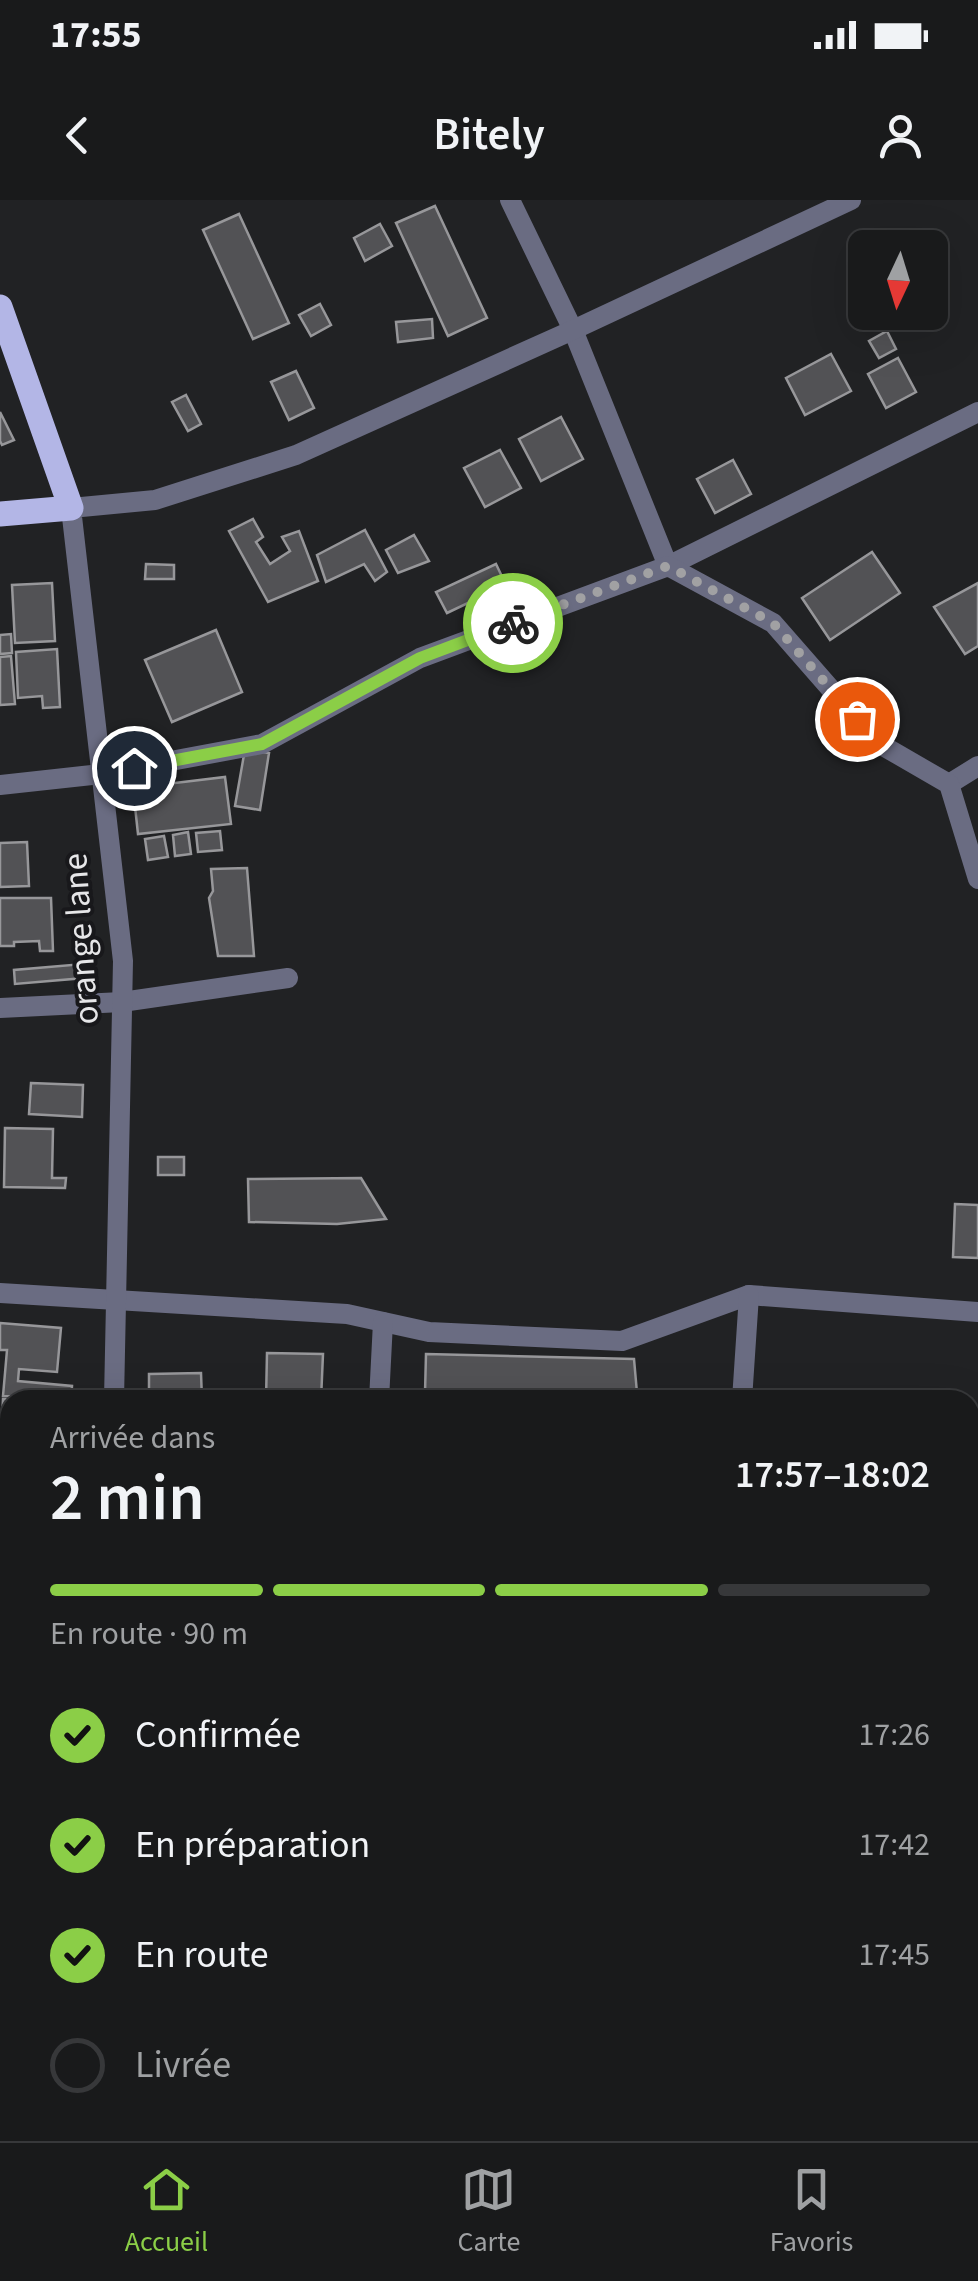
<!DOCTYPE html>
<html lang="fr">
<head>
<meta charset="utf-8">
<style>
	:root { --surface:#191a1b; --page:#262728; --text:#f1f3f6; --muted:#9fa1a3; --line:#37383a; --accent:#8bce47 }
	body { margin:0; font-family:"Source Sans 3",sans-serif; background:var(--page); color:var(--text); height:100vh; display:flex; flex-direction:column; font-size:38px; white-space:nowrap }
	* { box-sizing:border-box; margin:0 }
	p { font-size:32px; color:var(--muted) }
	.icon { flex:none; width:55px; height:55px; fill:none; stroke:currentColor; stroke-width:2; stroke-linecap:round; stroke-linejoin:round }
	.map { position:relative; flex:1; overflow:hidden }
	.details { position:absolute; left:0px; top:1190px; width:980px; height:752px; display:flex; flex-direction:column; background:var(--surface); border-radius:30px 30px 0 0; box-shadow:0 10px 40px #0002,0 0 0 2px var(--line) }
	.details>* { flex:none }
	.needle { width:65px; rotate:184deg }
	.fabs { position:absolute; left:848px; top:30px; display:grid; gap:20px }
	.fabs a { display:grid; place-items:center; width:100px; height:100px; border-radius:15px; background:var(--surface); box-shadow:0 10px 40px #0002,0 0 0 2px var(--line); font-size:50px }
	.pin { position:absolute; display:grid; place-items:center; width:85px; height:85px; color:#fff; margin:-42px; border:5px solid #fff; border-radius:50%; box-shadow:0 2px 10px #0007 }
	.courier { position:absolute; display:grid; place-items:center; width:100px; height:100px; margin:-50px; border:8px solid #8bce47; border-radius:50%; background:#fff; color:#222; box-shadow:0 2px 12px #0007 }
	.summary em { font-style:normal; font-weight:600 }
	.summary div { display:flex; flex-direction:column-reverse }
	.summary { display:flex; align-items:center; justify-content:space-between; height:170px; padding:0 50px }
	h1 { font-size:65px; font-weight:600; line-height:75px }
	.bar { display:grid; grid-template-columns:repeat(4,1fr); gap:15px 10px; align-content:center; height:120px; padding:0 50px }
	.bar i { height:12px; border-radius:8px; background:var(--line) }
	.bar .current { background:var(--accent) }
	.bar p { grid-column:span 4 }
	ol { padding:0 50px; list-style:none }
	li { display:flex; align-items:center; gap:30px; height:110px }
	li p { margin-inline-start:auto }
	li .icon { padding:10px; border-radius:50%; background:var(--accent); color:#111; stroke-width:4 }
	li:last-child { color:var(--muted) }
	li i { width:55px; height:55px; border:5px solid var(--line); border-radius:50% }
	.status { display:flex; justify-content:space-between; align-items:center; height:70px; padding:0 50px; background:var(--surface); direction:ltr }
	.status svg { height:28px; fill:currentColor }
	header { display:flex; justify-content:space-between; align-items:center; height:130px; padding:0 50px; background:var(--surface); font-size:45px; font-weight:600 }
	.tab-bar { display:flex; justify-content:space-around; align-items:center; height:140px; border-top:2px solid var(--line); background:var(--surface); font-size:28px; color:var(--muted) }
	.tab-bar a { display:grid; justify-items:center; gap:5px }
	.tab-bar .current { color:var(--accent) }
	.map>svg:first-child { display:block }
	.building { fill:#525255; stroke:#97979a; stroke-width:2.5 }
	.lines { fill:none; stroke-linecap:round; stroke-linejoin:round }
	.street { stroke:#6a6c82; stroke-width:20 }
	.primary { stroke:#b3b6e6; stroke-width:25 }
	.done { stroke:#a1a1a3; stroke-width:10; stroke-dasharray:0 18 }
	.route { stroke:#8bce47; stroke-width:12 }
	.labels { text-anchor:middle; stroke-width:8; stroke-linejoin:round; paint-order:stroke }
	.street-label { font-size:35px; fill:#e6e6e8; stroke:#18181b }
</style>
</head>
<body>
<div class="status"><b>17:55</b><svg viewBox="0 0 49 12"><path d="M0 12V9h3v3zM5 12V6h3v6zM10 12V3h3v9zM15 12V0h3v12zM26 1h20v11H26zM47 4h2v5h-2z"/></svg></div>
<header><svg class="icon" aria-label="back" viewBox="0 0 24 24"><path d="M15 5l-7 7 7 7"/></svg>Bitely<svg class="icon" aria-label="person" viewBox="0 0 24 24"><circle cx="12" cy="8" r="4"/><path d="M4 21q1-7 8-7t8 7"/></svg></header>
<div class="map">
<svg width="978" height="1941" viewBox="0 0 978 1941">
	<rect width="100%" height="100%" fill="#212224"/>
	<g class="building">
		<polygon points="435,6 487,118 448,136 396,23"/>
		<polygon points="239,14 289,123 253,139 203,30"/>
		<polygon points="380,24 392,46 365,61 354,38"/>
		<polygon points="320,104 331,125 311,136 299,115"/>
		<polygon points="432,119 433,138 398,142 396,122"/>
		<polygon points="887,131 896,149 879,158 869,141"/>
		<polygon points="831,154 851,191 805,215 786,178"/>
		<polygon points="898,158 916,192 886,208 868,174"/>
		<polygon points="296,171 314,208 289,220 271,182"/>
		<polygon points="186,195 201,224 188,231 172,202"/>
		<polygon points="0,212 14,240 2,245 0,241"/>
		<polygon points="561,217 583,259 541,281 519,239"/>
		<polygon points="500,250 521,288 485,307 464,268"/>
		<polygon points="733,260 751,294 715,313 697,279"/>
		<polygon points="253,319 263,337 256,342 270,364 290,351 282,337 299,331 318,381 268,402 229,331"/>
		<polygon points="365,330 387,372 375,381 364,364 326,382 317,355"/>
		<polygon points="414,335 429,361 398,373 386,350"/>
		<polygon points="872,352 900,393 830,440 802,398"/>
		<polygon points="146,364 174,365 174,379 145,379"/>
		<polygon points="496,364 506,385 447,413 436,392"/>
		<polygon points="52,383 55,441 15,443 12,385"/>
		<polygon points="978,383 978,446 965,454 934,407"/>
		<polygon points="216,430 242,492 172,522 145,460"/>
		<polygon points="11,434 12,453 0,454 0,435"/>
		<polygon points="57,449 60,507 43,508 42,496 18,498 16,452"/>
		<polygon points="11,456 15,504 0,505 0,457"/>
		<polygon points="245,549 269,553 260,610 235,606"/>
		<polygon points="225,577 231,624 138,634 133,588"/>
		<polygon points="220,631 222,650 198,652 196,633"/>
		<polygon points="188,632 191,654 175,656 173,635"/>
		<polygon points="164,636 168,657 148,660 145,639"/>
		<polygon points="27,642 29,686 0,687 0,643"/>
		<polygon points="247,668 254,756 218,756 209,698 213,691 211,669"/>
		<polygon points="0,698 51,698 53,751 40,751 39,741 14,742 14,746 0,746"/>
		<polygon points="83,764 84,778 15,784 14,770"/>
		<polygon points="31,883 83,885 82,917 29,914"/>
		<polygon points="5,928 53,929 52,978 66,978 65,988 4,987"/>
		<rect x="158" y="957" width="26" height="18"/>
		<polygon points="361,978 386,1019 337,1024 249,1022 248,979"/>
		<polygon points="955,1004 978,1005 978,1058 953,1057"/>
		<polygon points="0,1123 61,1128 57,1172 19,1169 18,1181 72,1186 71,1200 3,1196 7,1150 0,1150"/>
		<polygon points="267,1153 323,1154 321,1200 266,1200"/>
		<polygon points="426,1154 634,1159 637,1193 609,1191 608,1200 438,1200 437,1195 425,1193"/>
		<polygon points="201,1173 202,1200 149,1200 149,1174"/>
		<polygon points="3,1199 15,1200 10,1200 10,1264 0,1263"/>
		<polygon points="4,1269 10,1269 10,1329 0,1328"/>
		<polygon points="1,1343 10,1344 10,1399 0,1398"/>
		<polygon points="0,1609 10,1610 10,1629 0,1628"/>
		<polygon points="0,1650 10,1651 10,1669 0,1668"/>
		<polygon points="0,1676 10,1676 10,1746 0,1745"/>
		<polygon points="0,1868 10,1869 10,1908 0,1908"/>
		<polygon points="0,1920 10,1921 10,1932 0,1931"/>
		<polygon points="245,1932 313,1932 312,1937"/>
		<polygon points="445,1932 457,1932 456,1941 443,1941"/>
		<rect x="565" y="1932" width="82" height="9"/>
	</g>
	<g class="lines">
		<g class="street">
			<polyline points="510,0 573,130 668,366 978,212"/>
			<polyline points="949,584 978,566"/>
			<polyline points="0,585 101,574 262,544 420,458 668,366 773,423 878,543 949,584 978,679"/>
			<polyline points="0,808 122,802 288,778"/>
			<polyline points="0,1093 347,1114 429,1132 622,1141 749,1095 978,1112"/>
			<polyline points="114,1200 123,761 71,308 155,300 296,255 573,130 851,0"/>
			<polyline points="379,1200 383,1122"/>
			<polyline points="742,1200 749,1095"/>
			<polyline points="0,1425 10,1425"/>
			<polyline points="970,1439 978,1433"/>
			<polyline points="970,1502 978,1503"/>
			<polyline points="0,1774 10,1775"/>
			<polyline points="970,1843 978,1844"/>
			<polyline points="77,1941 78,1932"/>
			<polyline points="340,1941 340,1932"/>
			<polyline points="693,1941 693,1932"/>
		</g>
		<polyline class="primary" points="0,107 71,308 0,314"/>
	</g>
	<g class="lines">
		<polyline class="done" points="513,423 668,366 773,423 857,519"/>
		<polyline class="route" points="134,568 262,544 420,458 513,423"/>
	</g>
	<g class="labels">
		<g class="street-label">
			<text transform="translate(80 739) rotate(-94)" y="12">orange lane</text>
		</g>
	</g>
</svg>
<div class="fabs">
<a><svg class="needle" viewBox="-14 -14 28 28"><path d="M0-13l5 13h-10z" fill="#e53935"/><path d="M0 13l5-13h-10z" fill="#9fa1a3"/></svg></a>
</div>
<div class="pin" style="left:857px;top:519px;background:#ea580c"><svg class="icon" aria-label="bag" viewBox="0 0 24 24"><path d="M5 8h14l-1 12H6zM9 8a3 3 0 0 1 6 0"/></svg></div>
<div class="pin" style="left:134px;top:568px;background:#1f2937"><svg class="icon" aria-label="home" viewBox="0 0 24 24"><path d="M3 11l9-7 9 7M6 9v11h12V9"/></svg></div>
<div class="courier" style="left:513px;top:423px"><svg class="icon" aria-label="bike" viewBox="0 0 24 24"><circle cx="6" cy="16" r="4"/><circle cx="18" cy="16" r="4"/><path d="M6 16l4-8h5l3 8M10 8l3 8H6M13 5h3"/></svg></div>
<section class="details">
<div class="summary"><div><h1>2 min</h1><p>Arrivée dans</p></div><em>17:57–18:02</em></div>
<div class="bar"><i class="current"></i><i class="current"></i><i class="current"></i><i></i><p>En route · 90 m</p></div>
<ol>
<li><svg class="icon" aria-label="check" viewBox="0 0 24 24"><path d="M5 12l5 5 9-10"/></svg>Confirmée<p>17:26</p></li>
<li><svg class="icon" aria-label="check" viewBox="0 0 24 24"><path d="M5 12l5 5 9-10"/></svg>En préparation<p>17:42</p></li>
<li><svg class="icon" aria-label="check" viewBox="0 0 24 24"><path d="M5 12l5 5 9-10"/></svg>En route<p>17:45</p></li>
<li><i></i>Livrée</li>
</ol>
</section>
</div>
<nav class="tab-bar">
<a class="current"><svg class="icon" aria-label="home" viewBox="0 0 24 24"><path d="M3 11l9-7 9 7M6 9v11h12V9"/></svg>Accueil</a>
<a><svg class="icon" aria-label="map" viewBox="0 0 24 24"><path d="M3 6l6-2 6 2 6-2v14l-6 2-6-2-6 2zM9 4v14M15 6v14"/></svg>Carte</a>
<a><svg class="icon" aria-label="saved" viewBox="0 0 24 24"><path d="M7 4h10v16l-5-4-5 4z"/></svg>Favoris</a>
</nav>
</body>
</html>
